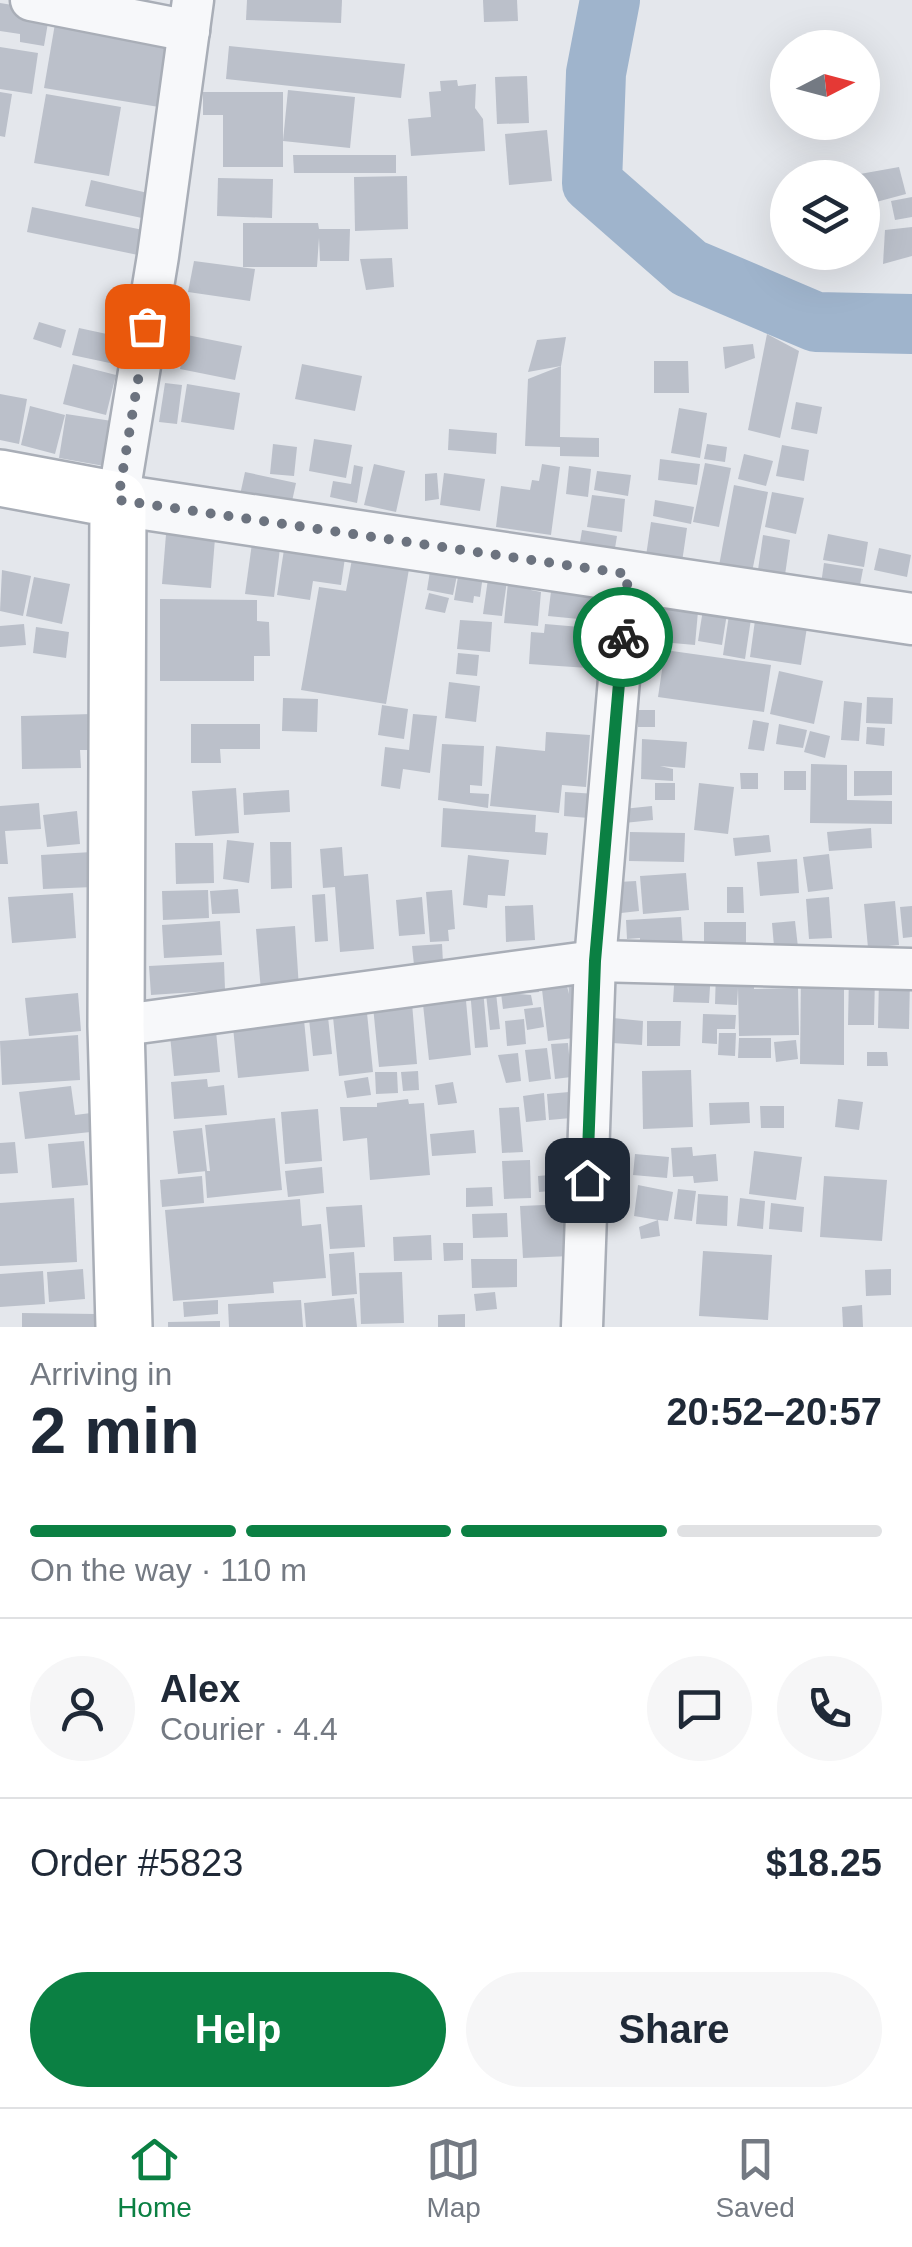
<!DOCTYPE html>
<html lang="en">
<head>
<meta charset="utf-8">
<style>
	:root { --surface:#fff; --page:#f6f6f7; --text:#1f2937; --muted:#747a83; --line:#e0e1e3; --accent:#0b8043 }
	body { margin:0; font-family:Helvetica,sans-serif; background:var(--page); color:var(--text); height:100vh; display:flex; flex-direction:column; font-size:38px; white-space:nowrap }
	* { box-sizing:border-box; margin:0 }
	p { font-size:32px; color:var(--muted) }
	.icon { flex:none; width:55px; height:55px; fill:none; stroke:currentColor; stroke-width:2; stroke-linecap:round; stroke-linejoin:round }
	.map { position:relative; height:1327px; overflow:hidden }
	.sheet { display:flex; flex-direction:column; background:var(--surface); flex:1 }
	.sheet>* { flex:none }
	.needle { width:65px; rotate:84deg }
	.tools { position:absolute; left:770px; top:30px; display:grid; gap:20px }
	.tools a { display:grid; place-items:center; width:110px; height:110px; border-radius:50%; background:var(--surface); box-shadow:0 10px 40px #0002; font-size:50px }
	.pin { position:absolute; display:grid; place-items:center; width:85px; height:85px; color:#fff; margin:-42px; border-radius:20px; box-shadow:0 5px 15px #0006 }
	.courier { position:absolute; display:grid; place-items:center; width:100px; height:100px; margin:-50px; border:8px solid #0b8043; border-radius:50%; background:#fff; color:#222; box-shadow:0 2px 12px #0007 }
	.headline em { font-style:normal; font-weight:700 }
	.headline div { display:flex; flex-direction:column-reverse }
	.headline { display:flex; align-items:center; justify-content:space-between; height:170px; padding:0 30px }
	h1 { font-size:65px; font-weight:700; line-height:75px }
	.bar { display:grid; grid-template-columns:repeat(4,1fr); gap:15px 10px; align-content:center; height:120px; padding:0 30px }
	.bar i { height:12px; border-radius:8px; background:var(--line) }
	.bar .selected { background:var(--accent) }
	.bar p { grid-column:span 4 }
	.line { display:flex; align-items:center; gap:25px; padding:0 30px; border-top:2px solid var(--line) }
	.line div { flex:1 }
	.round { display:grid; place-items:center; flex:none; width:105px; height:105px; border-radius:52px; background:var(--page) }
	.primary-button { display:flex; gap:20px; margin-top:auto; padding:20px 30px }
	.primary-button a { flex:1; height:115px; border-radius:60px; background:var(--accent); color:#fff; font-size:40px; font-weight:700; line-height:115px; text-align:center }
	.primary-button a+a { background:var(--page); color:var(--text) }
	.tabs { display:flex; justify-content:space-around; align-items:center; height:140px; border-top:2px solid var(--line); background:var(--surface); font-size:28px; color:var(--muted) }
	.tabs a { display:grid; justify-items:center; gap:5px }
	.tabs .selected { color:var(--accent) }
	.map>svg:first-child { display:block }
	.lines { fill:none; stroke-linecap:round; stroke-linejoin:round }
	.river { stroke:#9fb4cc; stroke-width:60 }
	.building { fill:#bbc0ca }
	.minor-casing { stroke:#a9aeb7; stroke-width:45 }
	.tertiary-casing { stroke:#a9aeb7; stroke-width:55 }
	.secondary-casing { stroke:#a9aeb7; stroke-width:60 }
	.minor { stroke:#f7f8fa; stroke-width:40 }
	.tertiary { stroke:#f7f8fa; stroke-width:50 }
	.secondary { stroke:#fff; stroke-width:55 }
	.done { stroke:#6c737f; stroke-width:10; stroke-dasharray:0 18 }
	.route { stroke:#0b8043; stroke-width:12 }
</style>
</head>
<body>
<div class="map">
<svg width="912" height="1327" viewBox="0 0 912 1327">
	<rect width="100%" height="100%" fill="#e4e7ec"/>
	<g class="lines">
		<polyline class="river" points="610,0 596,73 592,183 689,268 816,322 912,324"/>
	</g>
	<g class="building">
		<polygon points="247,0 342,0 341,23 246,20"/>
		<polygon points="483,0 517,0 518,21 484,22"/>
		<polygon points="0,3 50,11 44,46 20,42 20,34 0,31"/>
		<polygon points="57,12 177,33 165,108 44,88"/>
		<polygon points="229,46 405,64 401,98 226,79"/>
		<polygon points="0,47 38,53 32,94 0,89"/>
		<polygon points="527,76 529,123 497,124 495,77"/>
		<polygon points="457,80 458,86 476,84 475,108 483,119 485,151 411,156 408,119 431,117 429,92 441,91 440,81"/>
		<polygon points="288,90 355,97 350,148 283,141"/>
		<polygon points="0,92 12,94 5,137 0,136"/>
		<polygon points="203,92 283,92 283,167 223,167 223,115 203,115"/>
		<polygon points="46,94 121,107 109,176 34,163"/>
		<polygon points="547,130 552,181 509,185 505,134"/>
		<polygon points="293,155 396,155 396,173 294,173"/>
		<polygon points="899,167 906,194 865,205 860,174"/>
		<polygon points="407,176 408,229 355,231 354,177"/>
		<polygon points="218,178 273,179 272,218 217,216"/>
		<polygon points="91,180 148,193 142,218 85,206"/>
		<polygon points="912,197 912,217 895,220 891,201"/>
		<polygon points="32,207 143,230 138,255 27,232"/>
		<polygon points="243,223 318,223 319,229 350,229 349,261 320,261 319,238 317,267 243,267"/>
		<polygon points="912,227 912,256 883,264 885,230"/>
		<polygon points="392,258 394,287 366,290 360,259"/>
		<polygon points="194,261 255,269 250,301 188,292"/>
		<polygon points="39,322 66,330 61,348 33,339"/>
		<polygon points="79,328 130,339 124,366 72,355"/>
		<polygon points="767,334 799,351 780,438 748,430"/>
		<polygon points="187,335 242,346 235,380 180,369"/>
		<polygon points="566,337 561,366 560,437 599,438 599,457 560,456 560,447 525,446 528,379 561,366 528,372 537,340"/>
		<polygon points="753,344 755,358 725,369 723,347"/>
		<polygon points="654,361 688,361 689,393 654,393"/>
		<polygon points="73,364 116,375 106,415 63,404"/>
		<polygon points="302,364 362,376 355,411 295,399"/>
		<polygon points="165,383 182,385 177,424 159,422"/>
		<polygon points="187,384 240,393 234,430 181,422"/>
		<polygon points="0,394 27,399 19,444 0,440"/>
		<polygon points="796,402 822,407 817,434 791,429"/>
		<polygon points="30,406 65,415 55,454 21,445"/>
		<polygon points="679,408 707,413 700,458 671,453"/>
		<polygon points="66,414 112,421 104,466 59,458"/>
		<polygon points="449,429 497,433 496,454 448,450"/>
		<polygon points="314,439 352,445 346,478 309,471"/>
		<polygon points="273,444 297,447 294,476 270,474"/>
		<polygon points="707,444 727,447 725,462 704,459"/>
		<polygon points="782,445 809,450 804,481 776,476"/>
		<polygon points="744,454 773,461 766,486 738,479"/>
		<polygon points="660,459 700,464 697,485 658,480"/>
		<polygon points="705,463 731,468 719,527 693,522"/>
		<polygon points="374,464 405,471 396,512 364,505"/>
		<polygon points="542,464 560,467 551,535 496,527 501,486 530,490 532,480 539,481"/>
		<polygon points="354,465 363,467 357,503 330,497 333,481 351,484"/>
		<polygon points="569,466 591,469 588,497 566,494"/>
		<polygon points="597,471 631,475 628,496 594,490"/>
		<polygon points="245,472 296,483 291,506 240,495"/>
		<polygon points="437,473 439,499 425,501 425,474"/>
		<polygon points="444,473 485,479 480,511 440,505"/>
		<polygon points="734,485 768,492 751,577 718,571"/>
		<polygon points="772,492 804,498 796,534 765,527"/>
		<polygon points="592,495 625,499 622,532 587,527"/>
		<polygon points="655,500 694,507 691,524 653,516"/>
		<polygon points="167,522 216,526 211,588 162,584"/>
		<polygon points="651,522 687,528 682,562 646,556"/>
		<polygon points="582,530 617,536 614,554 579,548"/>
		<polygon points="828,534 868,542 864,567 823,560"/>
		<polygon points="763,535 790,540 784,582 757,577"/>
		<polygon points="253,536 281,540 274,597 245,594"/>
		<polygon points="285,543 346,551 341,585 313,581 310,600 277,595"/>
		<polygon points="879,548 911,555 907,577 874,570"/>
		<polygon points="353,554 410,563 386,704 301,690 319,587 346,591"/>
		<polygon points="824,563 863,569 859,590 821,584"/>
		<polygon points="431,565 458,570 453,595 427,590"/>
		<polygon points="2,570 31,576 23,616 0,611"/>
		<polygon points="459,571 483,575 480,597 474,596 473,603 454,600"/>
		<polygon points="34,577 70,584 62,624 26,616"/>
		<polygon points="488,579 507,581 502,616 483,614"/>
		<polygon points="508,582 531,585 531,590 541,592 538,626 504,623"/>
		<polygon points="552,583 592,587 589,620 548,616"/>
		<polygon points="596,591 612,593 607,625 590,622"/>
		<polygon points="429,593 449,598 445,613 425,609"/>
		<polygon points="653,596 699,600 695,645 650,641"/>
		<polygon points="160,599 257,600 257,621 269,622 270,656 254,656 254,681 160,681"/>
		<polygon points="704,603 728,607 722,645 698,641"/>
		<polygon points="756,613 808,621 801,665 750,657"/>
		<polygon points="729,615 751,619 745,659 723,655"/>
		<polygon points="460,620 492,622 490,652 457,649"/>
		<polygon points="24,624 26,645 0,647 0,626"/>
		<polygon points="545,624 592,628 588,668 529,664 531,632 544,633"/>
		<polygon points="36,627 69,632 66,658 33,653"/>
		<polygon points="665,650 771,665 764,712 658,697"/>
		<polygon points="458,653 479,655 477,676 456,674"/>
		<polygon points="779,671 823,681 814,724 770,714"/>
		<polygon points="449,682 480,686 476,722 445,718"/>
		<polygon points="867,697 893,698 892,724 866,723"/>
		<polygon points="283,698 318,699 317,732 282,731"/>
		<polygon points="844,701 862,703 859,741 841,740"/>
		<polygon points="382,705 408,709 404,739 378,735"/>
		<rect x="638" y="710" width="17" height="17"/>
		<polygon points="92,714 92,750 80,750 81,768 22,769 21,716"/>
		<polygon points="413,714 437,716 430,773 403,769 400,789 381,786 385,747 409,750"/>
		<polygon points="753,720 769,723 764,751 748,749"/>
		<polygon points="191,724 260,724 260,749 220,749 221,763 191,763"/>
		<polygon points="779,724 807,730 803,748 776,744"/>
		<polygon points="867,727 885,728 884,746 866,744"/>
		<polygon points="810,731 830,736 825,758 804,752"/>
		<polygon points="546,732 590,735 586,787 562,785 559,813 490,806 496,746 545,751"/>
		<polygon points="642,739 687,742 685,768 660,766 673,769 673,781 641,779"/>
		<polygon points="442,744 484,746 482,786 470,785 470,793 489,794 488,808 438,800"/>
		<polygon points="811,764 847,765 847,800 892,801 892,824 810,823"/>
		<rect x="784" y="771" width="22" height="19"/>
		<polygon points="854,771 892,771 892,795 854,796"/>
		<polygon points="740,773 758,773 758,789 741,789"/>
		<rect x="655" y="783" width="20" height="17"/>
		<polygon points="699,783 734,787 728,834 694,830"/>
		<polygon points="236,788 239,833 195,836 192,791"/>
		<polygon points="289,790 290,812 244,815 243,793"/>
		<polygon points="565,792 597,794 589,818 564,816"/>
		<polygon points="39,803 41,829 5,831 8,864 0,864 0,806"/>
		<polygon points="652,806 653,820 624,823 623,809"/>
		<polygon points="443,808 536,815 535,832 548,833 546,855 441,847"/>
		<polygon points="77,811 80,844 47,847 43,815"/>
		<polygon points="871,828 872,848 829,851 827,832"/>
		<polygon points="630,832 685,833 684,862 629,861"/>
		<polygon points="769,835 771,852 735,856 733,838"/>
		<polygon points="227,840 254,843 249,883 223,879"/>
		<polygon points="270,842 291,842 292,888 271,889"/>
		<polygon points="175,843 213,843 214,883 176,884"/>
		<polygon points="342,847 344,876 368,874 374,949 340,952 335,887 323,888 320,849"/>
		<polygon points="92,852 94,887 43,889 41,855"/>
		<polygon points="829,854 833,889 808,892 803,857"/>
		<polygon points="468,855 509,860 505,896 488,895 487,908 463,905"/>
		<polygon points="797,859 799,893 760,896 757,862"/>
		<polygon points="686,873 689,910 643,914 640,876"/>
		<polygon points="636,881 639,911 621,913 618,882"/>
		<polygon points="727,887 743,887 744,913 727,913"/>
		<polygon points="238,889 240,913 212,914 210,891"/>
		<polygon points="208,890 209,918 163,920 162,891"/>
		<polygon points="452,890 455,929 448,930 449,941 430,942 426,892"/>
		<polygon points="73,893 76,938 12,943 8,897"/>
		<polygon points="325,894 328,941 315,942 312,895"/>
		<polygon points="422,897 425,934 399,936 396,900"/>
		<polygon points="829,897 832,938 809,939 806,899"/>
		<polygon points="895,901 899,945 868,948 864,904"/>
		<polygon points="533,905 535,940 506,942 505,906"/>
		<polygon points="912,906 912,937 903,938 900,907"/>
		<polygon points="681,917 683,948 640,951 640,938 627,939 626,920"/>
		<polygon points="220,921 222,955 164,958 162,925"/>
		<polygon points="795,921 799,956 775,958 772,923"/>
		<rect x="704" y="922" width="42" height="33"/>
		<polygon points="295,926 299,989 261,992 256,929"/>
		<polygon points="442,944 443,963 414,965 412,946"/>
		<polygon points="224,962 225,990 151,995 149,966"/>
		<polygon points="675,969 711,970 709,1003 673,1002"/>
		<polygon points="754,969 754,989 798,988 799,1035 739,1036 738,988 737,1005 715,1004 716,971"/>
		<polygon points="801,971 844,972 844,1065 800,1064"/>
		<polygon points="849,975 875,975 874,1025 848,1025"/>
		<polygon points="582,977 584,1016 570,1017 580,1018 582,1037 548,1041 541,981 565,978 569,994 568,978"/>
		<polygon points="879,977 910,978 909,1029 878,1028"/>
		<polygon points="537,981 539,992 519,994 531,995 533,1005 503,1009 500,985"/>
		<polygon points="495,984 500,1029 490,1030 485,985"/>
		<polygon points="483,989 488,1047 475,1048 470,990"/>
		<polygon points="465,990 471,1055 429,1060 422,995"/>
		<polygon points="78,993 81,1031 29,1036 25,998"/>
		<polygon points="412,1003 417,1064 379,1067 373,1006"/>
		<polygon points="541,1007 544,1027 527,1030 524,1009"/>
		<polygon points="367,1013 373,1072 339,1076 333,1017"/>
		<polygon points="703,1014 736,1015 735,1029 717,1029 717,1044 702,1043"/>
		<polygon points="328,1017 332,1054 313,1056 309,1019"/>
		<polygon points="613,1018 643,1021 642,1045 612,1043"/>
		<polygon points="524,1019 526,1044 507,1046 505,1021"/>
		<polygon points="304,1020 309,1071 238,1078 233,1027"/>
		<polygon points="647,1021 681,1021 680,1046 647,1046"/>
		<polygon points="169,1025 216,1031 220,1072 174,1076"/>
		<polygon points="719,1033 736,1033 735,1056 718,1055"/>
		<polygon points="78,1035 80,1080 2,1085 0,1041"/>
		<polygon points="739,1038 771,1038 771,1058 738,1058"/>
		<polygon points="796,1040 798,1059 776,1062 774,1042"/>
		<polygon points="568,1043 571,1077 555,1079 551,1044"/>
		<polygon points="547,1048 551,1079 529,1082 525,1050"/>
		<polygon points="867,1052 887,1052 888,1066 867,1066"/>
		<polygon points="518,1053 521,1081 506,1083 498,1055"/>
		<polygon points="691,1070 693,1127 643,1129 642,1071"/>
		<polygon points="418,1071 419,1090 403,1091 401,1072"/>
		<polygon points="375,1072 397,1072 398,1093 376,1094"/>
		<polygon points="368,1077 371,1095 347,1098 344,1081"/>
		<polygon points="207,1079 208,1087 224,1085 227,1115 174,1119 171,1082"/>
		<polygon points="453,1082 457,1103 438,1105 435,1085"/>
		<polygon points="71,1086 75,1115 99,1112 100,1131 25,1139 19,1092"/>
		<polygon points="580,1091 582,1117 549,1120 547,1094"/>
		<polygon points="544,1093 546,1120 526,1122 523,1096"/>
		<polygon points="408,1099 409,1104 424,1103 430,1175 370,1180 367,1138 343,1141 340,1107 377,1107 377,1103"/>
		<polygon points="838,1099 863,1102 859,1130 835,1127"/>
		<polygon points="749,1102 750,1123 710,1125 709,1103"/>
		<polygon points="760,1106 784,1106 784,1128 761,1128"/>
		<polygon points="519,1107 523,1152 502,1153 499,1108"/>
		<polygon points="318,1109 322,1161 285,1164 281,1112"/>
		<polygon points="275,1118 282,1190 207,1198 205,1171 210,1171 205,1125"/>
		<polygon points="202,1128 207,1171 178,1174 173,1131"/>
		<polygon points="474,1130 476,1153 432,1156 430,1134"/>
		<polygon points="84,1141 88,1185 52,1188 48,1144"/>
		<polygon points="15,1142 18,1173 0,1174 0,1143"/>
		<polygon points="692,1147 693,1156 716,1154 718,1181 694,1183 693,1176 673,1177 671,1148"/>
		<polygon points="754,1151 802,1157 796,1200 749,1194"/>
		<polygon points="635,1154 669,1157 667,1178 633,1175"/>
		<polygon points="530,1160 531,1198 504,1199 502,1161"/>
		<polygon points="322,1167 324,1193 288,1197 285,1171"/>
		<polygon points="574,1173 575,1189 539,1192 538,1176"/>
		<polygon points="202,1176 204,1203 162,1207 160,1180"/>
		<polygon points="824,1176 887,1180 882,1241 820,1237"/>
		<polygon points="638,1185 673,1192 668,1221 658,1220 660,1236 641,1239 639,1227 658,1220 634,1216"/>
		<polygon points="492,1187 493,1206 466,1207 466,1188"/>
		<polygon points="678,1189 696,1191 692,1221 674,1219"/>
		<polygon points="698,1194 728,1196 727,1226 696,1224"/>
		<polygon points="74,1198 77,1262 0,1266 0,1203"/>
		<polygon points="740,1198 765,1201 763,1229 737,1226"/>
		<polygon points="300,1199 302,1226 321,1224 326,1278 273,1282 274,1293 173,1301 165,1210"/>
		<polygon points="771,1203 804,1207 802,1232 769,1229"/>
		<polygon points="569,1204 571,1256 523,1258 520,1206"/>
		<polygon points="362,1205 365,1247 330,1249 326,1207"/>
		<polygon points="507,1213 508,1237 473,1238 472,1214"/>
		<polygon points="431,1235 432,1260 394,1261 393,1237"/>
		<polygon points="443,1243 463,1243 463,1260 444,1261"/>
		<polygon points="703,1251 772,1255 768,1320 699,1316"/>
		<polygon points="354,1252 357,1294 332,1296 329,1254"/>
		<polygon points="471,1259 517,1259 517,1287 472,1288"/>
		<polygon points="83,1269 85,1299 49,1302 47,1272"/>
		<polygon points="891,1269 891,1295 866,1296 865,1270"/>
		<polygon points="43,1271 45,1304 0,1307 0,1274"/>
		<polygon points="402,1272 404,1323 361,1324 359,1273"/>
		<polygon points="495,1292 497,1309 476,1311 474,1294"/>
		<polygon points="354,1298 357,1327 306,1327 304,1303"/>
		<polygon points="218,1300 218,1314 184,1317 183,1302"/>
		<polygon points="301,1300 303,1327 229,1327 228,1304"/>
		<polygon points="862,1305 863,1327 843,1327 842,1307"/>
		<polygon points="22,1313 96,1314 96,1327 22,1327"/>
		<polygon points="465,1314 465,1327 438,1327 438,1315"/>
		<polygon points="220,1321 220,1327 168,1327 168,1322"/>
	</g>
	<g class="lines">
		<g class="minor-casing">
			<g id="minor">
				<polyline points="31,0 189,31"/>
				<polyline points="118,500 158,256 193,0"/>
				<polyline points="116,1026 595,961 912,969"/>
				<polyline points="582,1327 595,961 628,574"/>
			</g>
		</g>
		<g class="tertiary-casing">
			<polyline id="tertiary" points="118,500 912,619"/>
		</g>
		<g class="secondary-casing">
			<polyline id="secondary" points="0,478 118,500 116,1026 124,1327"/>
		</g>
		<use href="#minor" class="minor"/>
		<use href="#tertiary" class="tertiary"/>
		<use href="#secondary" class="secondary"/>
	</g>
	<g class="lines">
		<polyline class="done" points="147,326 118,500 628,574 623,637"/>
		<polyline class="route" points="587,1180 595,961 623,637"/>
	</g>
</svg>
<div class="tools">
<a><svg class="needle" viewBox="-14 -14 28 28"><path d="M0-13l5 13h-10z" fill="#e53935"/><path d="M0 13l5-13h-10z" fill="#747a83"/></svg></a>
<a><svg class="icon" aria-label="layers" viewBox="0 0 24 24"><path d="M12 4l9 5-9 5-9-5zM3 14l9 5 9-5"/></svg></a>
</div>
<div class="pin" style="left:147px;top:326px;background:#ea580c"><svg class="icon" aria-label="bag" viewBox="0 0 24 24"><path d="M5 8h14l-1 12H6zM9 8a3 3 0 0 1 6 0"/></svg></div>
<div class="pin" style="left:587px;top:1180px;background:#1f2937"><svg class="icon" aria-label="home" viewBox="0 0 24 24"><path d="M3 11l9-7 9 7M6 9v11h12V9"/></svg></div>
<div class="courier" style="left:623px;top:637px"><svg class="icon" aria-label="bike" viewBox="0 0 24 24"><circle cx="6" cy="16" r="4"/><circle cx="18" cy="16" r="4"/><path d="M6 16l4-8h5l3 8M10 8l3 8H6M13 5h3"/></svg></div>
</div>
<section class="sheet">
<div class="headline"><div><h1>2 min</h1><p>Arriving in</p></div><em>20:52–20:57</em></div>
<div class="bar"><i class="selected"></i><i class="selected"></i><i class="selected"></i><i></i><p>On the way · 110 m</p></div>
<div class="line" style="height:180px"><a class="round"><svg class="icon" aria-label="person" viewBox="0 0 24 24"><circle cx="12" cy="8" r="4"/><path d="M4 21q1-7 8-7t8 7"/></svg></a><div><b>Alex</b><p>Courier · 4.4</p></div><a class="round"><svg class="icon" aria-label="chat" viewBox="0 0 24 24"><path d="M4 5h16v11H9l-5 4z"/></svg></a><a class="round"><svg class="icon" aria-label="phone" viewBox="0 0 24 24"><path d="M5 4h4l2 5-3 2q2 4 5 5l2-3 5 2v4C11 20 4 13 5 4z"/></svg></a></div>
<div class="line" style="height:130px"><div>Order #5823</div><b>$18.25</b></div>
<div class="primary-button"><a>Help</a><a>Share</a></div>
</section>
<nav class="tabs">
<a class="selected"><svg class="icon" aria-label="home" viewBox="0 0 24 24"><path d="M3 11l9-7 9 7M6 9v11h12V9"/></svg>Home</a>
<a><svg class="icon" aria-label="map" viewBox="0 0 24 24"><path d="M3 6l6-2 6 2 6-2v14l-6 2-6-2-6 2zM9 4v14M15 6v14"/></svg>Map</a>
<a><svg class="icon" aria-label="saved" viewBox="0 0 24 24"><path d="M7 4h10v16l-5-4-5 4z"/></svg>Saved</a>
</nav>
</body>
</html>
